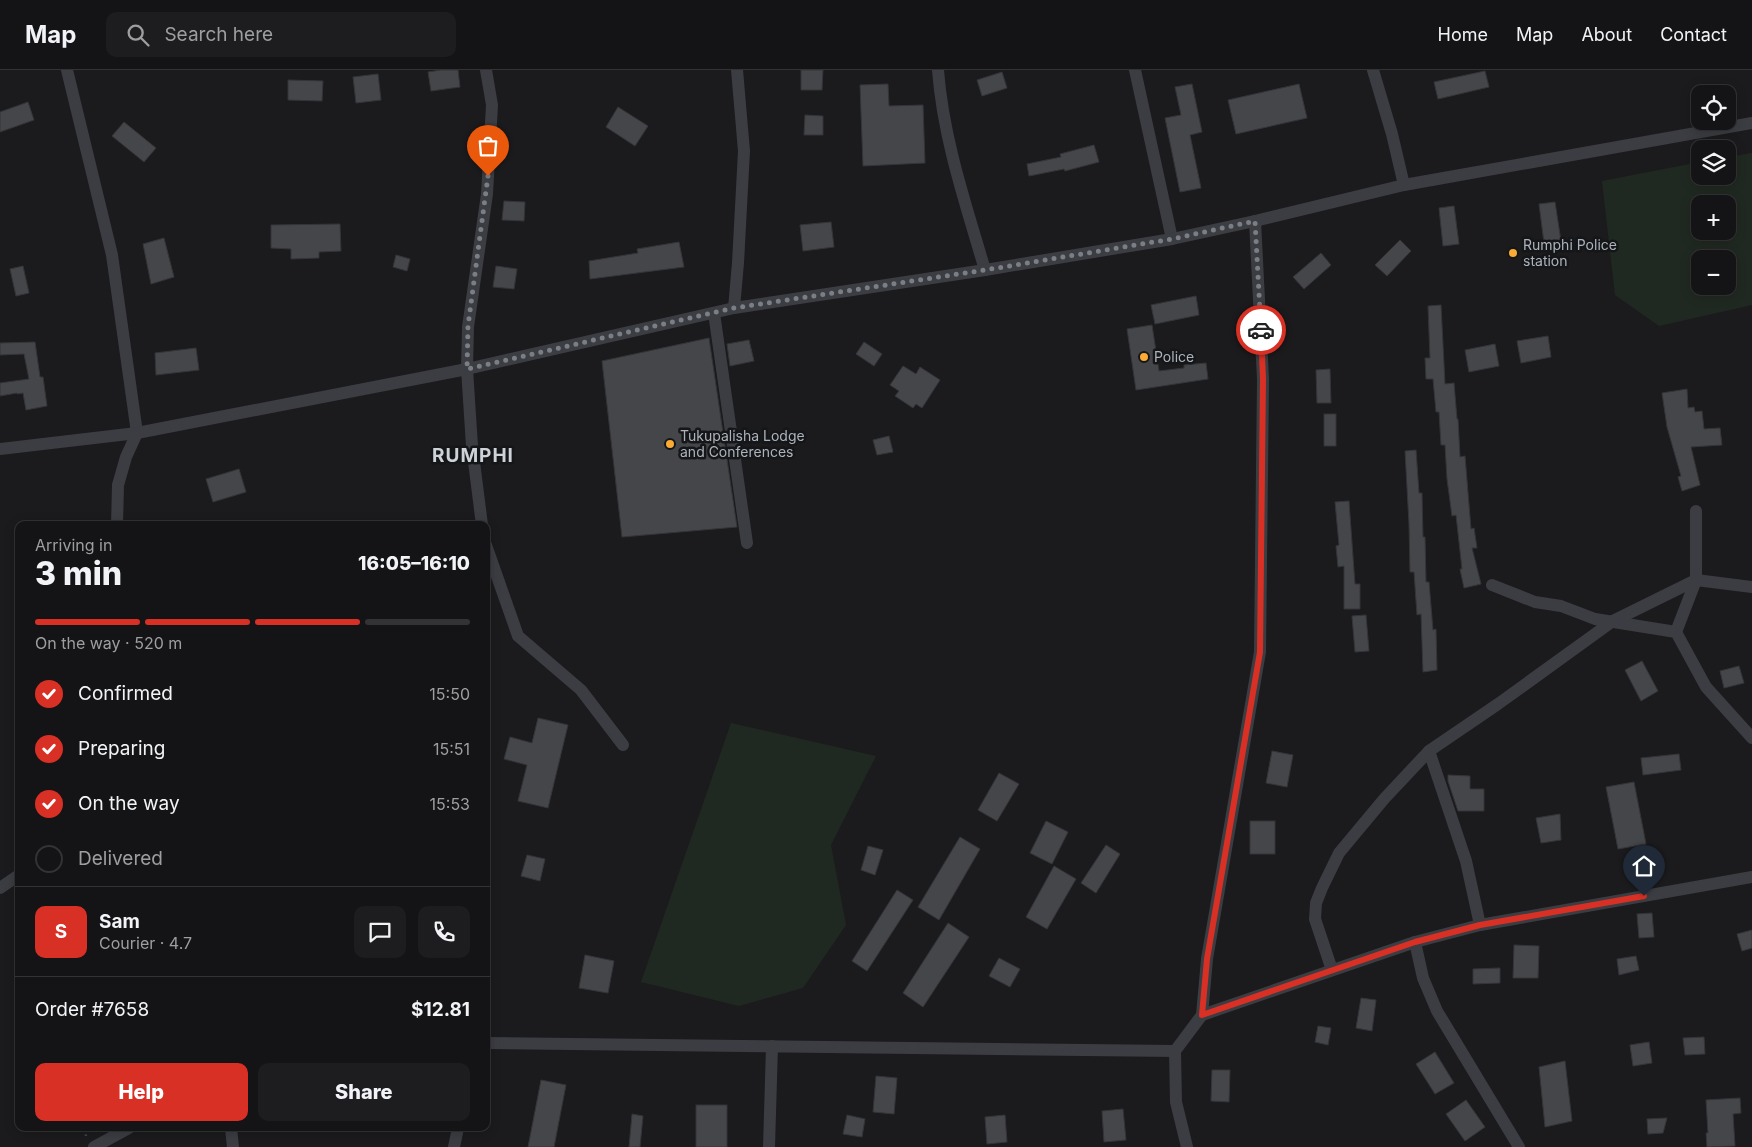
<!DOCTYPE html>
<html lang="en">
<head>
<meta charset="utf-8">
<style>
	:root { --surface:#141416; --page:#1d1d1f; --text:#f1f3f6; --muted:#9d9ea1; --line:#333335; --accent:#d93025 }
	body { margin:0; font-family:Inter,sans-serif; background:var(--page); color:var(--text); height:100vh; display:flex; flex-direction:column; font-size:19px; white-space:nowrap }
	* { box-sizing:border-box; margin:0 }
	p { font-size:16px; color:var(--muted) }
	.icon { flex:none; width:28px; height:28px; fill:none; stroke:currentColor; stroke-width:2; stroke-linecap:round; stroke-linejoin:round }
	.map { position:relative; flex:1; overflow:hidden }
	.drawer { position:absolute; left:15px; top:451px; width:475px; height:610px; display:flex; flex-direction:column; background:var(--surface); border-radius:10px; box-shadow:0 2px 12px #0003,0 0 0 1px var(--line) }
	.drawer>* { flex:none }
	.controls { position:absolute; left:1691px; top:15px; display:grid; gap:10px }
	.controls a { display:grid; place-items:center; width:45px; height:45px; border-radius:10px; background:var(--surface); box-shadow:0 2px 12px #0003,0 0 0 1px var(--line); font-size:25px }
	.pin { position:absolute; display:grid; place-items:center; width:42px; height:42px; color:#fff; margin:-51px -21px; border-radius:50% 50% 50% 0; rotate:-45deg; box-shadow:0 0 5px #0007 }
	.pin .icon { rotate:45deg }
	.courier { position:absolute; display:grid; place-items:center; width:50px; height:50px; margin:-25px; border:4px solid #d93025; border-radius:50%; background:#fff; color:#222; box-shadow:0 1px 6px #0007 }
	.overview em { font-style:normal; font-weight:800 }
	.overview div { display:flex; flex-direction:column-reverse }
	.overview { display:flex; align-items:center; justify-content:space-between; height:85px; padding:0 20px }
	h1 { font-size:32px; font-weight:800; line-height:38px }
	.bar { display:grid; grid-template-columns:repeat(4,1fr); gap:8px 5px; align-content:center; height:60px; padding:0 20px }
	.bar i { height:6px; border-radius:4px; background:var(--line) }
	.bar .current { background:var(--accent) }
	.bar p { grid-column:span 4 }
	.line { display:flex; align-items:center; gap:12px; padding:0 20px; border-top:1px solid var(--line) }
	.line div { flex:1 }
	.round { display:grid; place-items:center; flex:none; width:52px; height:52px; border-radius:10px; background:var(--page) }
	ol { padding:0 20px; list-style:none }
	li { display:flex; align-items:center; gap:15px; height:55px }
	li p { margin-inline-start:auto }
	li .icon { padding:5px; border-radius:50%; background:var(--accent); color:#fff; stroke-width:4 }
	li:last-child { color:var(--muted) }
	li i { width:28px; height:28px; border:2px solid var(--line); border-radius:50% }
	.action { display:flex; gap:10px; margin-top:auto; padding:10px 20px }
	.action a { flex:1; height:58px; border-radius:10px; background:var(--accent); color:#fff; font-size:20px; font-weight:800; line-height:58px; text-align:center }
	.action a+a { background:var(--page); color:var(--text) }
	header { display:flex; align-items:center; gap:30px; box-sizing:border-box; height:70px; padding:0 25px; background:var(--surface); border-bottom:1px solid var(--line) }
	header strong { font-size:24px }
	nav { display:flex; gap:28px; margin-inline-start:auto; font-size:18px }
	.search { width:350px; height:45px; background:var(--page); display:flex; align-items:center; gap:12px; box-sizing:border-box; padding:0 18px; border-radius:10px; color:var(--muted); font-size:19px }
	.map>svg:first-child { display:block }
	.green { fill:#202921; fill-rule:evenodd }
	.building { fill:#45464a; stroke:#343539 }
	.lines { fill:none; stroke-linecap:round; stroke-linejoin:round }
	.path { stroke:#414449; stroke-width:2.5; stroke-dasharray:2.5 4; stroke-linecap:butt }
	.street { stroke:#3b3d42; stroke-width:12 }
	.done { stroke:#7a7e85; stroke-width:5; stroke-dasharray:0 9 }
	.route { stroke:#d93025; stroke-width:6 }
	.poi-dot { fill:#faab36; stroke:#151618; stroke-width:2 }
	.labels { text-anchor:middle; stroke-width:5; stroke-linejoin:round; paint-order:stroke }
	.poi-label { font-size:14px; fill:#adb3bd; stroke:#151618; text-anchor:start }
	.district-label { font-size:19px; font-weight:bold; letter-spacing:1px; fill:#ced2d9; stroke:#151618 }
</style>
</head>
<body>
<header>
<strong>Map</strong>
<div class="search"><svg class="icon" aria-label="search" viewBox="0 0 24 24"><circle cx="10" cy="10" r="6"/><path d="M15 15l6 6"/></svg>Search here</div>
<nav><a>Home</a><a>Map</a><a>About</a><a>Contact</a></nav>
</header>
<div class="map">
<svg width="1752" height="1077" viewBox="0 0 1752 1077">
	<rect width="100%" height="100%" fill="#1b1b1d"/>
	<g class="green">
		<path d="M1752,83V235L1659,256L1615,225L1602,111L1700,92V106H1728V87ZM1700,134H1728V161H1700ZM1700,189H1728V216H1700Z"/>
		<polygon points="731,653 876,686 831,775 846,855 803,918 739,936 641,912"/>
	</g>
	<g class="building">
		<polygon points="441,0 458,0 460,17 431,21 428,2"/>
		<polygon points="801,0 823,0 822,20 801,20"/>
		<polygon points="1485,1 1489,17 1438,29 1434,12"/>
		<polygon points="1002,2 1007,18 982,26 977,10"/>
		<polygon points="378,4 381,30 356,33 353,7"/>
		<polygon points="288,10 323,11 322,31 288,30"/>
		<polygon points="888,14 889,36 923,35 925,93 863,96 860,15"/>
		<polygon points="1192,14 1202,62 1190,65 1201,118 1180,122 1165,48 1181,45 1175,17"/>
		<polygon points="1299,14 1307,48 1236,64 1228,30"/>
		<polygon points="28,32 34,50 0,62 0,42"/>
		<polygon points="618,37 648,56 635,76 606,57"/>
		<polygon points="805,45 823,46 823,65 804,65"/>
		<polygon points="124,52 156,78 144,92 112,66"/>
		<polygon points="1094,75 1099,92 1065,101 1064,99 1029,106 1027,94 1061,87 1060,84"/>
		<polygon points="504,131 525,132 524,151 502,150"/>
		<polygon points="1555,132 1561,171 1544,173 1539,134"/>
		<polygon points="1454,136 1459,174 1443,176 1439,138"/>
		<polygon points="831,152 834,177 803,181 800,155"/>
		<polygon points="340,154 341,181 319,182 319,188 291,189 291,179 271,178 271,155"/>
		<polygon points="164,168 174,207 151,214 143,174"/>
		<polygon points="1400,170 1411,181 1387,206 1375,195"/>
		<polygon points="679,172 684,197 590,209 589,191 638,183 637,179"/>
		<polygon points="1321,183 1331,195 1304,219 1293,207"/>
		<polygon points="396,185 410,189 407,201 393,197"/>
		<polygon points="23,196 29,223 16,226 10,199"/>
		<polygon points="496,196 517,199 514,219 493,217"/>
		<polygon points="1196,226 1199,245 1155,254 1151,235"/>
		<polygon points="1441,235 1445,314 1454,313 1457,349 1458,349 1460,387 1465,386 1471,459 1474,458 1477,478 1472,478 1481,514 1464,518 1460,499 1462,499 1456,445 1452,446 1447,409 1445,375 1441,375 1439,342 1436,342 1433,309 1426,309 1425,288 1430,288 1428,236"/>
		<polygon points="1152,255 1159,301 1184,298 1184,295 1206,293 1208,309 1136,320 1127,259"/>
		<polygon points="1548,266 1551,287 1521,293 1517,271"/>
		<polygon points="709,268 737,457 622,467 602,291"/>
		<polygon points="749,270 754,291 730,296 727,274"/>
		<polygon points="35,272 40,307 43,307 47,336 26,340 23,323 17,324 17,323 0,326 0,313 29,309 24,284 0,285 0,273"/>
		<polygon points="864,272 882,284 874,296 856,284"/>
		<polygon points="1495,274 1499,296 1469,302 1465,280"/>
		<polygon points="196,278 199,300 156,305 155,283"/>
		<polygon points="903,296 916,304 920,297 940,310 922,338 916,334 913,338 895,326 899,321 890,315"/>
		<polygon points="1330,299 1331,333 1317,333 1316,300"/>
		<polygon points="1687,319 1688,338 1694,337 1695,342 1702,341 1704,359 1720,358 1722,375 1691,377 1700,415 1682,421 1678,407 1681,406 1667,357 1662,323"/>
		<rect x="1324" y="344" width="12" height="32"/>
		<polygon points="889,366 893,382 877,385 873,370"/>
		<polygon points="1416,380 1419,423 1422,423 1423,467 1425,467 1426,512 1429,512 1433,560 1436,559 1437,600 1423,602 1421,544 1417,545 1414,502 1410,502 1409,454 1405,381"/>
		<polygon points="239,399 246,422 213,432 206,409"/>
		<polygon points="1349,431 1355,514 1360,514 1360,539 1344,539 1344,496 1338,497 1336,476 1339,475 1335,432"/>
		<polygon points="1366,545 1369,581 1355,582 1352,546"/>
		<polygon points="1642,591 1658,621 1641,631 1625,600"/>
		<polygon points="1739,596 1744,613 1724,618 1720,601"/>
		<polygon points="538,648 568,655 548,738 518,731 527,695 504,689 510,667 532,673"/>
		<polygon points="1272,681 1293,685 1287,717 1266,713"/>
		<polygon points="1679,684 1681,700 1643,705 1641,688"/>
		<polygon points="999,703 1019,714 997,751 978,740"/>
		<polygon points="1448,705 1470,706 1470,719 1484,719 1484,741 1458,741 1448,711"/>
		<polygon points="1634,712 1646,774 1618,779 1606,717"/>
		<polygon points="1560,744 1561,770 1541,773 1536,748"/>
		<polygon points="1046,751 1068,762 1052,794 1030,783"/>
		<rect x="1250" y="751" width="25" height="33"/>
		<polygon points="960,767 980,779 939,850 918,837"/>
		<polygon points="1106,775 1120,784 1096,823 1081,813"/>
		<polygon points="868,776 883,780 875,805 861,800"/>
		<polygon points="527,785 545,789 540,811 521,806"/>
		<polygon points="1054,796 1076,809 1047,859 1026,847"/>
		<polygon points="897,820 913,830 867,901 852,891"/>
		<polygon points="1652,843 1654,867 1639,868 1637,844"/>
		<polygon points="948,853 969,867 923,937 903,923"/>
		<polygon points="1752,860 1752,878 1742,881 1737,864"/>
		<polygon points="1514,875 1539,876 1538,908 1513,908"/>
		<polygon points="585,885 614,891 608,923 579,918"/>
		<polygon points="1636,886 1639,900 1619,905 1617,889"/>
		<polygon points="999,888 1020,899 1010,917 989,906"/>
		<polygon points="1500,898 1500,913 1473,914 1473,899"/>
		<polygon points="1361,928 1376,930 1372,961 1356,958"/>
		<polygon points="1318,956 1331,958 1328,975 1315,972"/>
		<polygon points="1704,967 1705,984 1685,985 1683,968"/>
		<polygon points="1649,972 1652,993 1633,996 1630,975"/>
		<polygon points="1435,982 1454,1013 1435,1024 1416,994"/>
		<polygon points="1565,991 1572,1051 1545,1057 1539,997"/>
		<polygon points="1212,1000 1230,1000 1229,1032 1211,1031"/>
		<polygon points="876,1006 897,1008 894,1044 873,1042"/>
		<polygon points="541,1010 566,1015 554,1077 528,1077"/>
		<polygon points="1740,1028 1741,1043 1733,1044 1735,1076 1707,1077 1706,1063 1708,1063 1706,1030"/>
		<polygon points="1466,1030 1485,1057 1465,1071 1446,1044"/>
		<rect x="696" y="1035" width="31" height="42"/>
		<polygon points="1123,1039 1126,1070 1104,1072 1102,1041"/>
		<polygon points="632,1044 643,1046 640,1077 629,1077"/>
		<polygon points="847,1045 865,1049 862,1067 843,1064"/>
		<polygon points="1005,1045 1007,1072 987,1074 985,1047"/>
		<polygon points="1667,1048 1663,1063 1648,1064 1647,1049"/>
	</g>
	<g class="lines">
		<polyline class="path" points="85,1058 86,1066"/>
		<g class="street">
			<path d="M938,0C943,68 966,135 985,200"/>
			<polyline points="1135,0 1172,169"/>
			<polyline points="1373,0 1392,64 1404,115"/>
			<polyline points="734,238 738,193 744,81 737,0"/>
			<polyline points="714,243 747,473"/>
			<polyline points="0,379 137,363 112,185 67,0"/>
			<polyline points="117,455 118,415 126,387 137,363 467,299 734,238 985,200 1172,169 1255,151 1404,115 1752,53"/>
			<polyline points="482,455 472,376 467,299 468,257 487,124 492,35 486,0"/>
			<polyline points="486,475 518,566 581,620 623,675"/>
			<polyline points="1492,515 1535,532 1561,536 1595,549 1676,562 1706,617 1752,668"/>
			<polyline points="1676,562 1696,510 1696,441"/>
			<polyline points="1429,681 1466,791 1480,855"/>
			<polyline points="0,818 19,805"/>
			<polyline points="1415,872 1423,908 1437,941 1519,1077"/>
			<polyline points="1332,900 1315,849 1316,833 1322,818 1339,783 1384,729 1429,681 1498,634 1613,551 1696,510 1752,517"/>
			<polyline points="1202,945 1415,872 1480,855 1752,807"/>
			<polyline points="486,973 1175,981"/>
			<polyline points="231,1058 233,1077"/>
			<polyline points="94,1077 129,1058"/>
			<polyline points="454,1077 458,1058"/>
			<polyline points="769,1077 772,976"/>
			<polyline points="1187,1077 1176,1032 1175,981 1202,945 1207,889 1260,582 1263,309 1255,151"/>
		</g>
	</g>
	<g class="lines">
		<polyline class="done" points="488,106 468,256 467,299 734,238 985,200 1172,169 1255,151 1261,260"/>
		<polyline class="route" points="1261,260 1263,309 1260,582 1207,889 1202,945 1415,872 1480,855 1644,826"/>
	</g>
	<g class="poi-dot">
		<circle cx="1513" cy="183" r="5"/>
		<circle cx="1144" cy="287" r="5"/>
		<circle cx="670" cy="374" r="5"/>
	</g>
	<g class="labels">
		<g class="poi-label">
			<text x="1523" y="180">Rumphi Police<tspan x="1523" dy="16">station</tspan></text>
			<text x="1154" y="292">Police</text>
			<text x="680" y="371">Tukupalisha Lodge<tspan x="680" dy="16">and Conferences</tspan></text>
		</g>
		<g class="district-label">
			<text x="473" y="392">RUMPHI</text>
		</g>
	</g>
</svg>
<div class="controls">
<a><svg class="icon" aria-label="locate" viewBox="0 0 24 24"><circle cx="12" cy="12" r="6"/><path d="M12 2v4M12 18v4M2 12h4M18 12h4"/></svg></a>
<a><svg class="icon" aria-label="layers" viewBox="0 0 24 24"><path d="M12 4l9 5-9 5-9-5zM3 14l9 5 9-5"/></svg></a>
<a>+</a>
<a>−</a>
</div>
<div class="pin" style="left:488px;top:106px;background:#ea580c"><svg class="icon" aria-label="bag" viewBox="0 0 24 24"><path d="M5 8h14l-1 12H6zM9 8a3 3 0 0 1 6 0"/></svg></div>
<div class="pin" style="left:1644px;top:826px;background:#1f2937"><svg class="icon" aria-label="home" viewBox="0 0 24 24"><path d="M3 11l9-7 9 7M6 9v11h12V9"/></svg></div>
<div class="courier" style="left:1261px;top:260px"><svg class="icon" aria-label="car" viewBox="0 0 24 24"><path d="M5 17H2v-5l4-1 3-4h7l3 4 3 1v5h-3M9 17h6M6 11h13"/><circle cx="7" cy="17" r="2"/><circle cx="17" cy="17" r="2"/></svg></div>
<section class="drawer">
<div class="overview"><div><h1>3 min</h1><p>Arriving in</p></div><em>16:05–16:10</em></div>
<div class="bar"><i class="current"></i><i class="current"></i><i class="current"></i><i></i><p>On the way · 520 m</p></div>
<ol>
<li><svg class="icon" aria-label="check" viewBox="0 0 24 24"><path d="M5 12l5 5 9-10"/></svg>Confirmed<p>15:50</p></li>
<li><svg class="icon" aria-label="check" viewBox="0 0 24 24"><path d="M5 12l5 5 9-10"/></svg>Preparing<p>15:51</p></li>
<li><svg class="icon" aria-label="check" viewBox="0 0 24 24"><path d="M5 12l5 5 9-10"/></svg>On the way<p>15:53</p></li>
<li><i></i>Delivered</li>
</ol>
<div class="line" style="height:90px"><b class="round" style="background:var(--accent);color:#fff">S</b><div><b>Sam</b><p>Courier · 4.7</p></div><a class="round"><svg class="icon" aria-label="chat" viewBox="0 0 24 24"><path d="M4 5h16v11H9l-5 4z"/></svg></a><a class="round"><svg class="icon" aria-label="phone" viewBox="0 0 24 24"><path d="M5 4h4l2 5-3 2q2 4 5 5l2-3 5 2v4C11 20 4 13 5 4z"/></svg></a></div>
<div class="line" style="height:65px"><div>Order #7658</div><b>$12.81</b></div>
<div class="action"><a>Help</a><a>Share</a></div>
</section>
</div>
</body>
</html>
